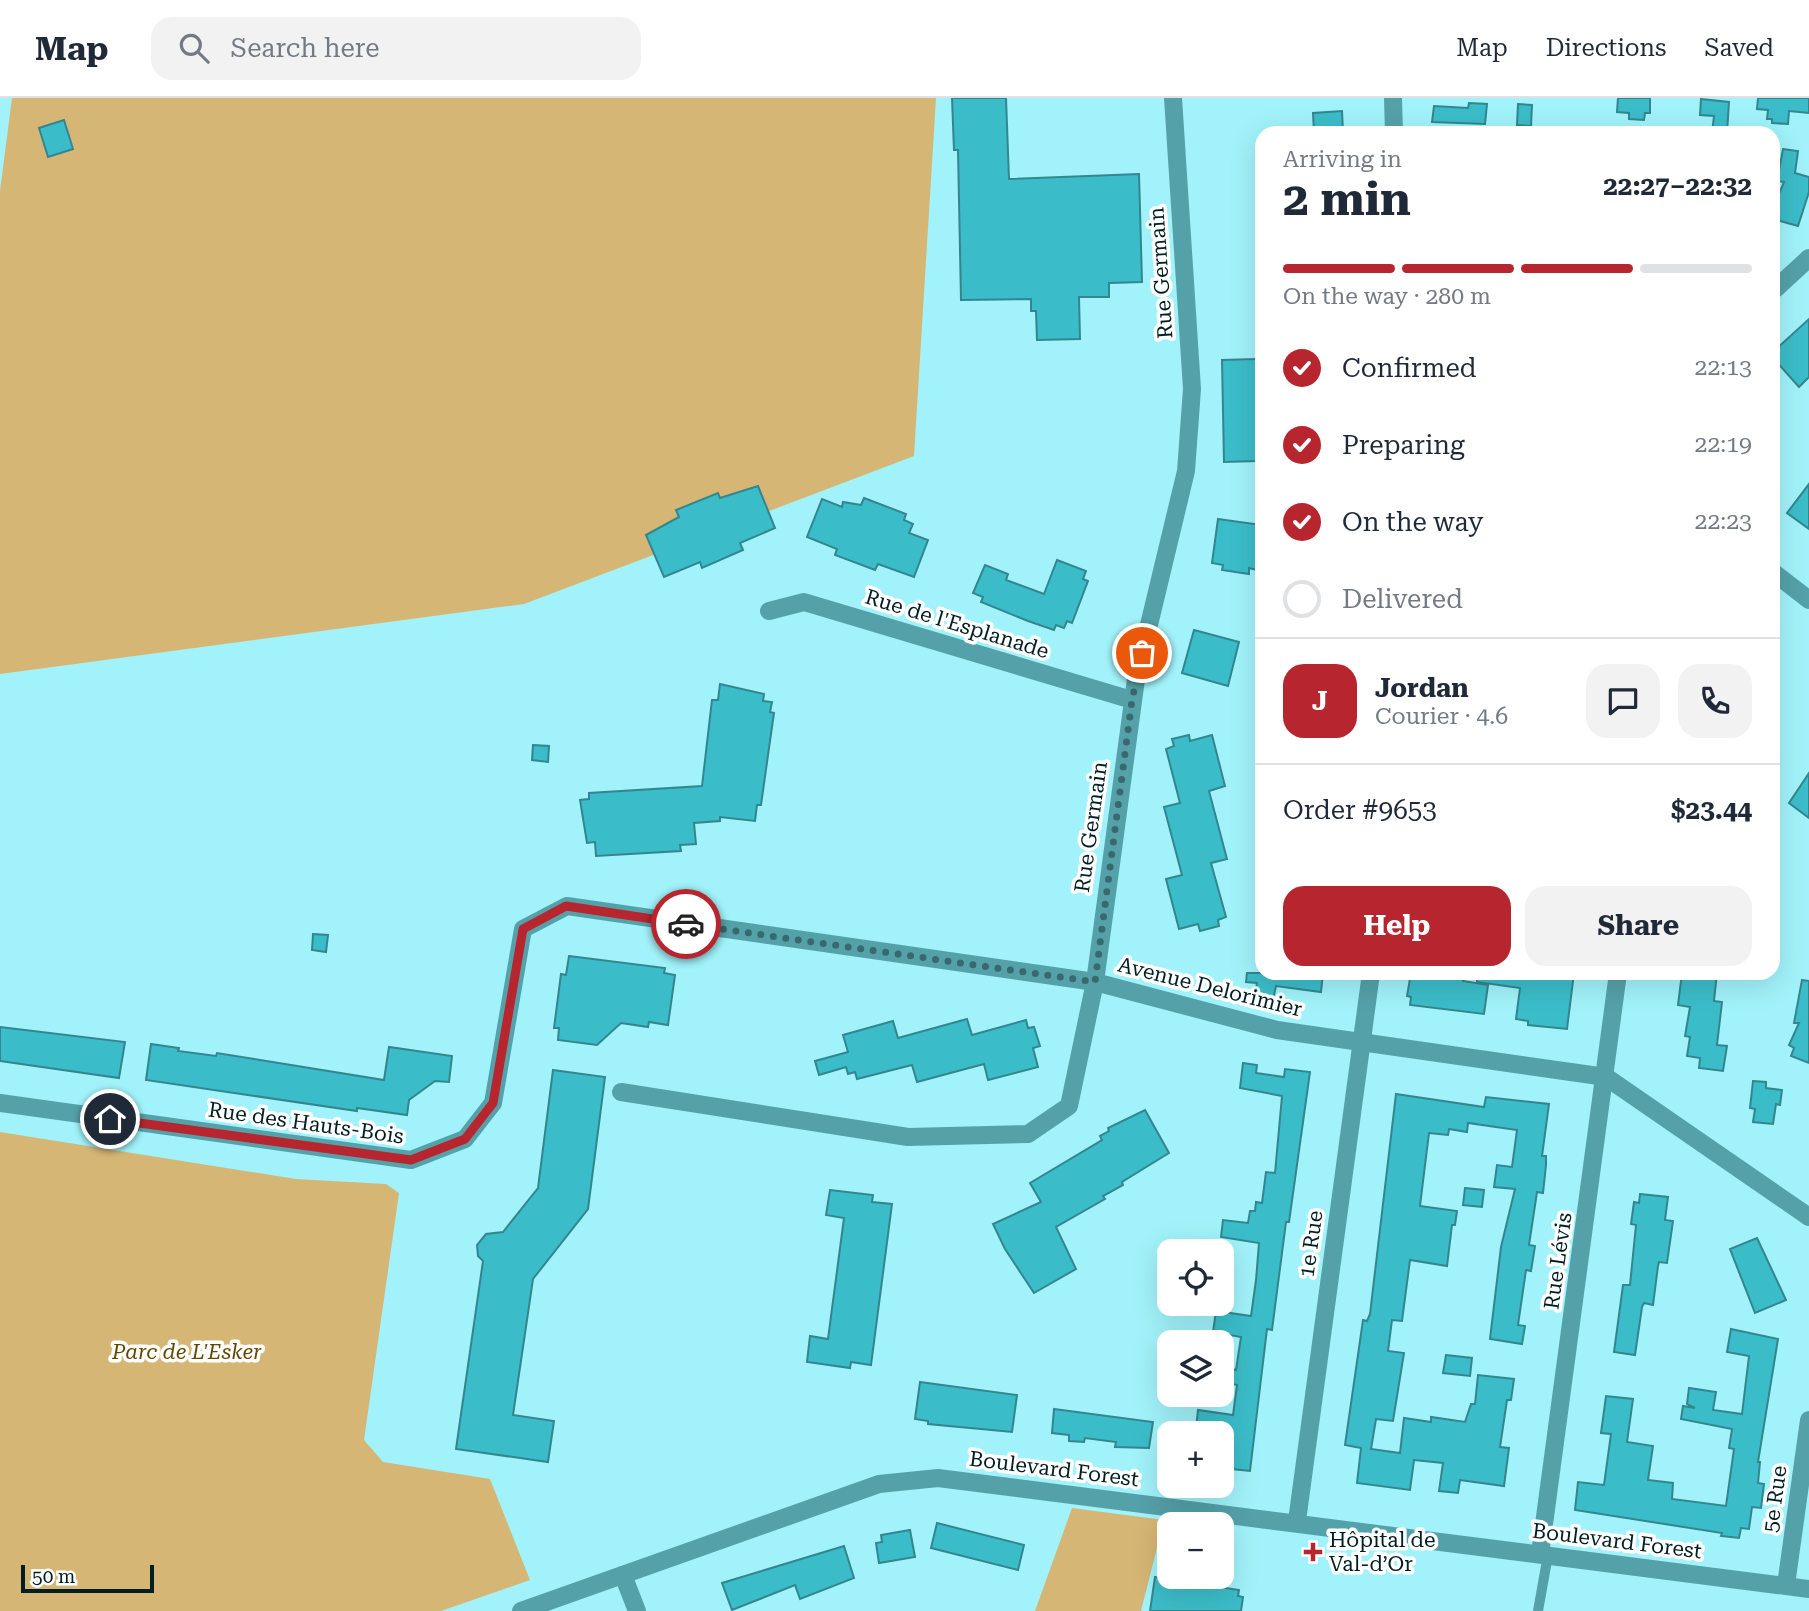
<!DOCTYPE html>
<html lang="en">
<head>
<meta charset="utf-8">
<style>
	:root { --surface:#fff; --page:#f2f2f3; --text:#1f2937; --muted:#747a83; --line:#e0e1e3; --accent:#b7262e }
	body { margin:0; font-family:"Roboto Serif",serif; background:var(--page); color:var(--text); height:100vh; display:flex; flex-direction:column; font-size:26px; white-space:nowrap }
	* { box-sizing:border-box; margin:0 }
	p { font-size:23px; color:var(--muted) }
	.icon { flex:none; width:38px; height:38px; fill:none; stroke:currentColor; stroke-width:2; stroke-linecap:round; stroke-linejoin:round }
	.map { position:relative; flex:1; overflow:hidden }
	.sheet { position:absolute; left:1255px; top:28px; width:525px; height:854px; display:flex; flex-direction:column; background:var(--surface); border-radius:21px; box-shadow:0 7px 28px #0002 }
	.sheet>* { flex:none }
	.fabs { position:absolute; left:1157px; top:1141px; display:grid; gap:14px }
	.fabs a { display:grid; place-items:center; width:77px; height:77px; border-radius:14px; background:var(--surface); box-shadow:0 7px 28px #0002; font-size:35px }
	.scale { position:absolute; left:21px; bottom:18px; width:133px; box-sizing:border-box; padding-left:7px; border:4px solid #001f22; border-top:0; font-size:19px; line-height:24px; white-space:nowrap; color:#001f22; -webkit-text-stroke:5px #fff; paint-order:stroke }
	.pin { position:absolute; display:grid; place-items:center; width:60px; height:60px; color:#fff; margin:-30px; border:4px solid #fff; border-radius:50%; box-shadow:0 2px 7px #0007 }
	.courier { position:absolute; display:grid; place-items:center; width:70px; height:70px; margin:-35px; border:5px solid #b7262e; border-radius:50%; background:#fff; color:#222; box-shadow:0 2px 9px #0007 }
	.headline em { font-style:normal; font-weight:700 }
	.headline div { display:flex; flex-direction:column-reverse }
	.headline { display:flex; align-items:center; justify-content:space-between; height:119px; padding:0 28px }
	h1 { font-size:46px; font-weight:700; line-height:52px }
	.bar { display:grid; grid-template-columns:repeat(4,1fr); gap:10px 7px; align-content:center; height:84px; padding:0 28px }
	.bar i { height:9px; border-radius:5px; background:var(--line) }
	.bar .current { background:var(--accent) }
	.bar p { grid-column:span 4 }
	.line { display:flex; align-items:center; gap:18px; padding:0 28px; border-top:2px solid var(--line) }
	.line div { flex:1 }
	.round { display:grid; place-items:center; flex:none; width:74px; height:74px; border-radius:21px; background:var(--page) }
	ol { padding:0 28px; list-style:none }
	li { display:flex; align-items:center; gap:21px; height:77px }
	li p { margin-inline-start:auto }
	li .icon { padding:7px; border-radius:50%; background:var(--accent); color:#fff; stroke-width:4 }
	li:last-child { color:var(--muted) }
	li i { width:38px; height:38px; border:4px solid var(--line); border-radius:50% }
	.primary-button { display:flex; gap:14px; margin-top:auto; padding:14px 28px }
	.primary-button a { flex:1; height:80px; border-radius:21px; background:var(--accent); color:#fff; font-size:28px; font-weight:700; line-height:80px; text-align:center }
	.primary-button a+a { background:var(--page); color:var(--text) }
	header { display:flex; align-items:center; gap:42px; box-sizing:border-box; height:98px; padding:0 35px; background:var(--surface); border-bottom:2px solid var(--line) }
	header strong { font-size:33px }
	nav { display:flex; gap:38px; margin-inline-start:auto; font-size:24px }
	.search { width:490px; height:63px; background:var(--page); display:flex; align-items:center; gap:18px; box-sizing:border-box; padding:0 24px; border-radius:21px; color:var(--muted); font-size:26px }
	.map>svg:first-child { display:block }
	.green { fill:#d6b675 }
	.building { fill:#3bbdc9; stroke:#33868e; stroke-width:2 }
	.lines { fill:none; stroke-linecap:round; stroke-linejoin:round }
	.service { stroke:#55a1a9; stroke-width:10 }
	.minor { stroke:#55a1a9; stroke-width:18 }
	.tertiary { stroke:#55a1a9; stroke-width:18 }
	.done { stroke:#38696e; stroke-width:7; stroke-dasharray:0 12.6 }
	.route { stroke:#b7262e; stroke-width:9 }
	.poi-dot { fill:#b7262e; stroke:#fff; stroke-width:2.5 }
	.labels { text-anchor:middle; stroke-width:7; stroke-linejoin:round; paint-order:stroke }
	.street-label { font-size:21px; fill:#001f22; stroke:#fff }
	.park-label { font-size:21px; font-style:italic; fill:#624803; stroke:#fff }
	.poi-label { font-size:21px; fill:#001f22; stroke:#fff; text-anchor:start }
</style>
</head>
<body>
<header>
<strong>Map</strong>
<div class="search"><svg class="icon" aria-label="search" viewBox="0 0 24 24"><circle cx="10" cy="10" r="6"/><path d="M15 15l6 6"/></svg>Search here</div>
<nav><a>Map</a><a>Directions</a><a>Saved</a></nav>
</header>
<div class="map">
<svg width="1809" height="1513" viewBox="0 0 1809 1513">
	<rect width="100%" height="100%" fill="#a1f2fa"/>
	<g class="green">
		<polygon points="12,0 936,0 914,358 524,506 0,576 0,93"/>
		<polygon points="0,1034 296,1081 386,1086 399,1095 364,1342 383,1364 490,1381 530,1482 441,1513 0,1513"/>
		<polygon points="1072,1410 1164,1422 1141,1513 1035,1513"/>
	</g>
	<g class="building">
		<polygon points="952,0 1006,0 1009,81 1139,76 1142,184 1109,185 1109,199 1079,199 1080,241 1037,242 1036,213 1031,213 1031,201 961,202 958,52 954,52"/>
		<polygon points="1618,0 1650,0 1650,15 1645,15 1644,22 1629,21 1629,15 1617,14"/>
		<polygon points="1758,0 1809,0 1809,15 1789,13 1788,26 1772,25 1772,21 1767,21 1768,12 1757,11"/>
		<polygon points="1701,1 1729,4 1727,35 1712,35 1714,18 1700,17"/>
		<polygon points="1469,5 1487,6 1485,26 1432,24 1434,8 1468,10"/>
		<polygon points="1518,6 1532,7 1531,28 1517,27"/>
		<polygon points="1342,13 1343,34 1314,35 1313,15"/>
		<polygon points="64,22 73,51 48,59 39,30"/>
		<polygon points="1783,51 1798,53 1795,75 1809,79 1809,94 1798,128 1773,121 1773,110 1784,84 1777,83"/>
		<polygon points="1809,221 1809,279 1799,289 1773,260 1773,254"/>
		<polygon points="1256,261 1257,363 1224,364 1222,262"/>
		<polygon points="1809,386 1809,431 1787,415"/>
		<polygon points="758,388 775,430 740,445 743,452 702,470 700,464 664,479 646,437 679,419 676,412 718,395 720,400"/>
		<polygon points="864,400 906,416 904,422 913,426 909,435 928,442 914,479 878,466 875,472 835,457 837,451 807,439 822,401 842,409 843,404 861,407"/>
		<polygon points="1218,421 1262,427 1257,472 1249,470 1249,476 1222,472 1223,467 1212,465"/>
		<polygon points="1057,462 1086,473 1083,481 1088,483 1072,525 1067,523 1064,530 1056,527 1054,532 1028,523 981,504 983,499 973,495 985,467 1008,476 1006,482 1044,496"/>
		<polygon points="1194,532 1239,544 1228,588 1182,575"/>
		<polygon points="720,586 764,596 763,603 772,604 770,614 774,615 769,650 761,707 757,707 755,723 720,719 720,723 694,725 696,746 680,747 681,753 596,758 595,744 587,745 580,702 589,701 589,695 702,688 712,602 718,602"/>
		<polygon points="1189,637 1190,643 1212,637 1225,688 1209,693 1227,761 1211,765 1226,819 1218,822 1219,828 1200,833 1198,826 1179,831 1166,781 1182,777 1164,709 1180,705 1166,651 1174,648 1172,641"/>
		<polygon points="533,647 549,648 548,664 532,662"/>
		<polygon points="1809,675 1809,720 1789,705"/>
		<polygon points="313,836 328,837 326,854 312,852"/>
		<polygon points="569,858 665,870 664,875 675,877 668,927 649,924 648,929 621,925 597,947 558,942 559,930 554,930 561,876 566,877"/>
		<polygon points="1247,875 1323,875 1321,894 1276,888 1273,902 1254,900 1257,885 1246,884"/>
		<polygon points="1411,875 1464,875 1463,883 1488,887 1484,916 1410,907 1411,899 1407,898"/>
		<polygon points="1477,875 1542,879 1542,875 1574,875 1567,931 1528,927 1528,923 1516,921 1520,890 1477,884"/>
		<polygon points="1682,875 1717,875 1714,903 1722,904 1717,947 1727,948 1723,973 1699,970 1700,960 1687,958 1690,939 1685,938 1690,909 1678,907"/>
		<polygon points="1802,882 1809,883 1809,965 1791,958 1794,950 1789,947 1799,925 1794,925"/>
		<polygon points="967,921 972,937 1026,922 1028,930 1034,929 1040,948 1033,950 1038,969 988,982 984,966 917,984 912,967 857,981 855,974 848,976 846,969 819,977 815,963 848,954 843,937 893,923 898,940"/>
		<polygon points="0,929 125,944 119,980 0,963"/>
		<polygon points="151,946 179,950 178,953 216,958 217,955 384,982 389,949 452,958 449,984 435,983 409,1002 407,1017 357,1010 357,1013 146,982"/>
		<polygon points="1243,965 1257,967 1256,975 1284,979 1285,971 1310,974 1289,1124 1286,1124 1272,1232 1267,1231 1250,1373 1222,1370 1222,1335 1196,1335 1196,1329 1198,1312 1233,1317 1237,1287 1222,1284 1222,1269 1236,1272 1241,1239 1213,1234 1216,1213 1251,1218 1256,1182 1259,1145 1221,1139 1223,1122 1248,1125 1250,1113 1255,1113 1256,1104 1262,1105 1266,1074 1275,1075 1282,998 1240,990"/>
		<polygon points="553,972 605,979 588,1111 533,1181 513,1317 554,1323 548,1364 456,1351 483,1163 478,1158 477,1147 486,1136 503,1134 538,1090"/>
		<polygon points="1753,983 1766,984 1766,990 1782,992 1780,1007 1776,1006 1773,1026 1753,1024 1755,1011 1750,1010"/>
		<polygon points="1396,996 1484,1009 1486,999 1549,1006 1542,1058 1546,1058 1546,1067 1543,1095 1537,1094 1529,1147 1535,1148 1531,1173 1526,1172 1518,1227 1525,1228 1522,1246 1490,1241 1501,1149 1515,1091 1494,1089 1497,1067 1512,1069 1517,1032 1468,1025 1467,1034 1449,1031 1448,1037 1429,1035 1420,1108 1457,1113 1455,1127 1452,1127 1447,1168 1410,1162 1402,1223 1392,1222 1388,1253 1404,1255 1393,1323 1376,1321 1371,1351 1400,1355 1404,1320 1431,1324 1431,1319 1465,1324 1471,1306 1475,1306 1478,1277 1514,1281 1511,1302 1507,1302 1500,1349 1509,1350 1504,1388 1460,1382 1458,1395 1439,1393 1443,1365 1414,1362 1410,1392 1357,1385 1361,1350 1345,1347 1363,1222 1367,1223 1370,1216"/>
		<polygon points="1145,1012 1169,1055 1122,1084 1123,1087 1103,1098 1105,1101 1056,1129 1076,1171 1034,1195 1005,1151 993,1126 1041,1104 1030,1085 1102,1042 1100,1038 1109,1033 1108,1030"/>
		<polygon points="1465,1090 1484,1092 1482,1109 1463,1107"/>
		<polygon points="830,1092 873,1097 872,1104 892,1106 871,1267 851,1264 850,1270 807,1264 810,1238 828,1241 844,1120 826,1117"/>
		<polygon points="1640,1096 1668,1099 1665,1122 1673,1123 1667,1165 1659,1164 1658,1168 1653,1207 1644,1205 1642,1209 1635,1257 1614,1254 1623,1187 1630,1187 1636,1127 1631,1126 1634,1104 1639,1105"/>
		<polygon points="1757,1140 1786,1202 1755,1215 1730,1151"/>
		<polygon points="1731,1231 1778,1241 1758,1364 1760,1364 1758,1385 1764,1386 1761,1410 1752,1409 1749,1431 1741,1430 1739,1440 1721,1438 1722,1435 1575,1412 1578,1384 1604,1387 1611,1336 1601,1335 1606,1298 1633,1301 1627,1344 1653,1348 1648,1382 1673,1385 1672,1401 1726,1408 1734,1351 1729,1350 1732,1331 1681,1321 1683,1308 1695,1310 1687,1306 1689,1290 1716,1294 1713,1312 1742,1316 1749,1258 1727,1254"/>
		<polygon points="1446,1257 1472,1260 1470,1278 1443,1275"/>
		<polygon points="920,1284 1017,1297 1012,1334 928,1326 928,1323 915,1321"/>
		<polygon points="1054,1311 1153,1324 1149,1350 1115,1349 1116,1344 1085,1340 1084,1344 1069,1343 1069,1337 1052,1335"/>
		<polygon points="937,1425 1024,1447 1018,1472 931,1450"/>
		<polygon points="910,1432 915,1459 879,1465 876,1445 882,1444 881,1437"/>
		<polygon points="844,1448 854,1480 800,1501 795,1487 732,1512 722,1485"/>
		<polygon points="1155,1479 1239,1492 1238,1498 1243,1499 1241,1513 1150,1513"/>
	</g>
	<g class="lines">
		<polyline class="service" points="1538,1513 1548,1457"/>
		<g class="minor">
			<polyline points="1393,0 1394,35"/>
			<polyline points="1773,193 1809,160"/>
			<polyline points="1773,474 1809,502"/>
			<polyline points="769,513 804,504 1132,602"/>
			<polyline points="621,994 908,1039 1028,1036 1069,1008 1095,884 1136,581 1186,373 1192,291 1173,0"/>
			<polyline points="0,1005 411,1062 465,1041 493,1005 523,831 567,808 1095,884 1277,932 1606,979 1809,1119"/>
			<polyline points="1297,1423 1371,875"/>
			<polyline points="1540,1456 1618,875"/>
			<polyline points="623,1477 637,1513"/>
			<polyline points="1786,1487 1809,1322"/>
		</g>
		<polyline class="tertiary" points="521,1513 879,1386 938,1380 1809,1491"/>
	</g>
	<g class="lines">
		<polyline class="done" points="686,826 1095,884 1132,602 1142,555"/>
		<polyline class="route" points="110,1021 411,1062 465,1041 493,1005 523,831 566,808 686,826"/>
	</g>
	<path class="poi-dot" d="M1309.5 1443.5h7v7h7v7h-7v7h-7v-7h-7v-7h7z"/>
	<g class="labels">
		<g class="street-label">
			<text transform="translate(1161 175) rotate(-94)" y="7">Rue Germain</text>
			<text transform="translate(957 526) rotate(17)" y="7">Rue de l'Esplanade</text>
			<text transform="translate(1091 729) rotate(-82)" y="7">Rue Germain</text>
			<text transform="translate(1210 889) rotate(14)" y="7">Avenue Delorimier</text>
			<text transform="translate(306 1025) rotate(8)" y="7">Rue des Hauts-Bois</text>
			<text transform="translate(1311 1146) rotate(-82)" y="7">1e Rue</text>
			<text transform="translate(1558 1163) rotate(-82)" y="7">Rue Lévis</text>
			<text transform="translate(1054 1371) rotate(7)" y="7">Boulevard Forest</text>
			<text transform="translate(1775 1401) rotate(-82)" y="7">5e Rue</text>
			<text transform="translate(1617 1443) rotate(7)" y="7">Boulevard Forest</text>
		</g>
		<g class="park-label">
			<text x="187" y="1261">Parc de L'Esker</text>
		</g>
		<g class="poi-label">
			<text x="1329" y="1449">Hôpital de<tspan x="1329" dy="24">Val-d’Or</tspan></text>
		</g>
	</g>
</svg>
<div class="fabs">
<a><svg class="icon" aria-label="locate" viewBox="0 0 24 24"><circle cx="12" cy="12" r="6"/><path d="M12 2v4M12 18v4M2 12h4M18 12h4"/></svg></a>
<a><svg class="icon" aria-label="layers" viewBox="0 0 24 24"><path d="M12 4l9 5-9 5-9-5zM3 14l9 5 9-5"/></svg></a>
<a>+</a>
<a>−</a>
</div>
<div class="scale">50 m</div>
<div class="pin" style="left:1142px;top:555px;background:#ea580c"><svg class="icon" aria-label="bag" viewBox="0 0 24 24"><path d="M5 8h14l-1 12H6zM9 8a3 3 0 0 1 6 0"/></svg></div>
<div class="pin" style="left:110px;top:1021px;background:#1f2937"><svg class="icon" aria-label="home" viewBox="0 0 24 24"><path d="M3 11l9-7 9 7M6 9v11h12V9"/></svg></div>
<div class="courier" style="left:686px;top:826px"><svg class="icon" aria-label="car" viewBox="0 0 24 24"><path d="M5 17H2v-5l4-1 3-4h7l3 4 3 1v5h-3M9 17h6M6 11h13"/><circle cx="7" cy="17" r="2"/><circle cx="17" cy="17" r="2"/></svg></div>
<section class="sheet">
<div class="headline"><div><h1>2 min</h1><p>Arriving in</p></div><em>22:27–22:32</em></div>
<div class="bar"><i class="current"></i><i class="current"></i><i class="current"></i><i></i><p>On the way · 280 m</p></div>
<ol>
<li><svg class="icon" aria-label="check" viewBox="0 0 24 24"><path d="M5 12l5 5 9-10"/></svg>Confirmed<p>22:13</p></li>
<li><svg class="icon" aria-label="check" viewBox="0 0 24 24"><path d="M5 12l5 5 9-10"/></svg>Preparing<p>22:19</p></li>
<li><svg class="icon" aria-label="check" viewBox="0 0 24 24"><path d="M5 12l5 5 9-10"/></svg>On the way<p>22:23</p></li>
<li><i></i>Delivered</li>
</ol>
<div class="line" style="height:126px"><b class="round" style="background:var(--accent);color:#fff">J</b><div><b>Jordan</b><p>Courier · 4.6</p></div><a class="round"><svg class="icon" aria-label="chat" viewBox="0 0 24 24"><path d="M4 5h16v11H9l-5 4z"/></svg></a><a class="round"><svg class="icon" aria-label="phone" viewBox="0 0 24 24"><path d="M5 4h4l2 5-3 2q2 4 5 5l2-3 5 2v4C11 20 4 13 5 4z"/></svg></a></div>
<div class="line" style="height:91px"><div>Order #9653</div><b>$23.44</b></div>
<div class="primary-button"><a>Help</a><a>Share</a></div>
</section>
</div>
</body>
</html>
